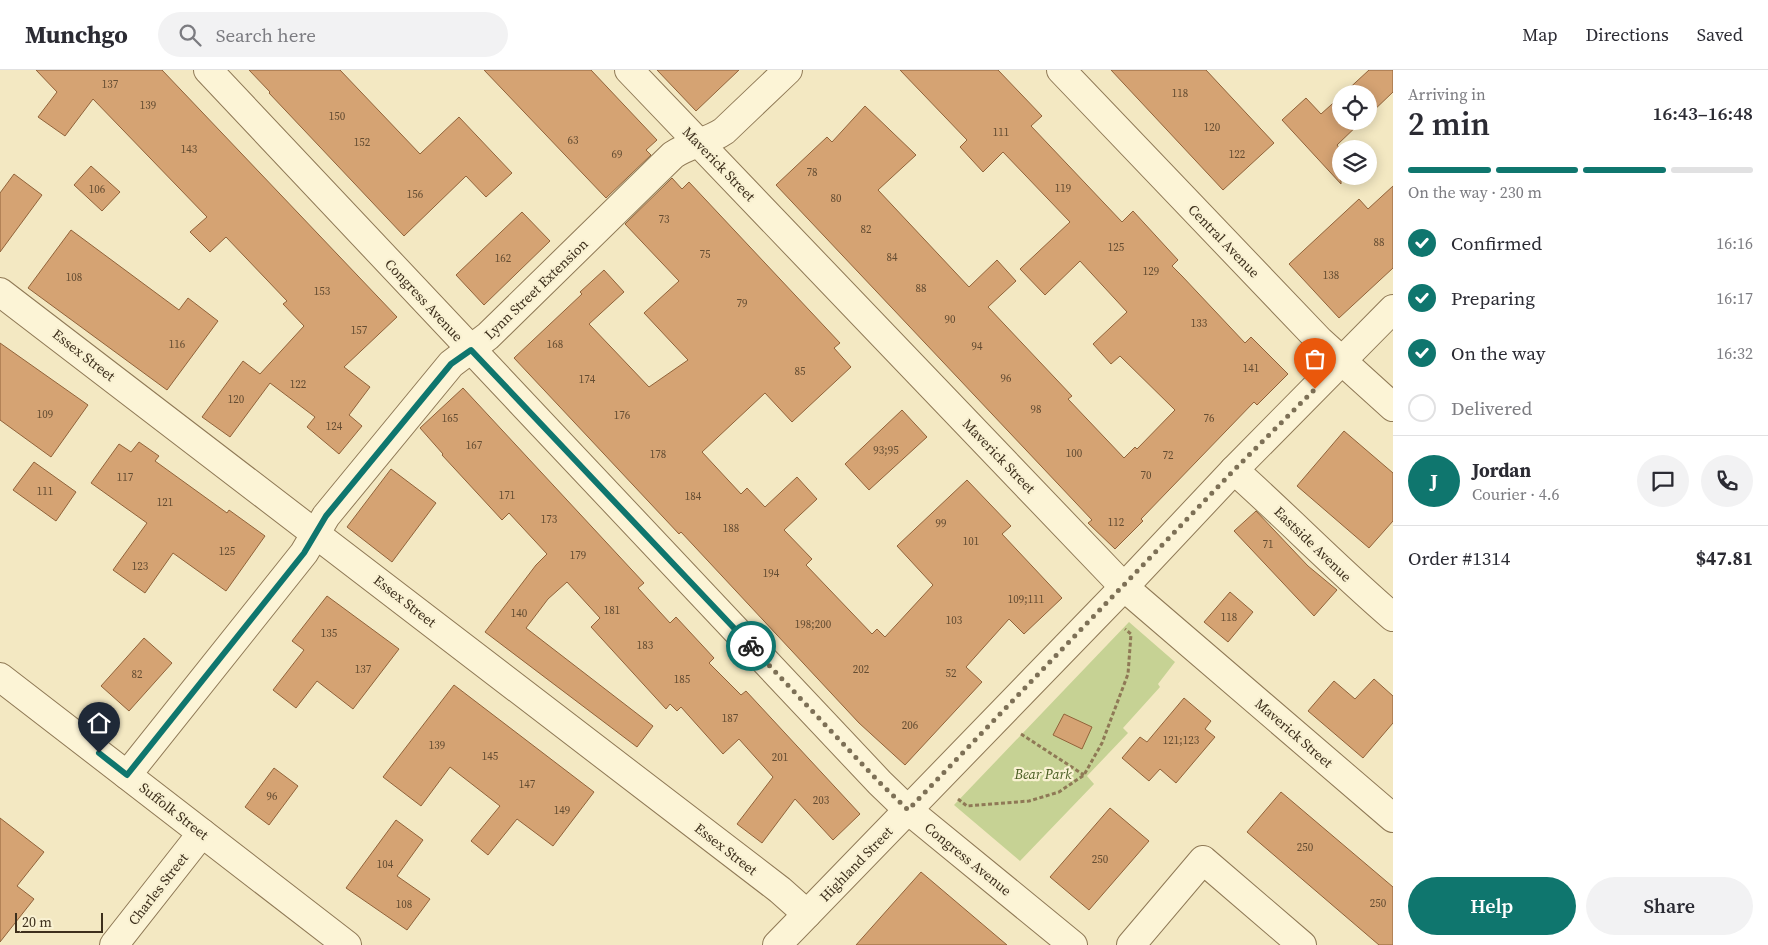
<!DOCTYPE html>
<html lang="en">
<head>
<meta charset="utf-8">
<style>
	:root { --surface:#fff; --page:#f2f2f3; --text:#2b2b33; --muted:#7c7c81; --line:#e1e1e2; --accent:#0f766e }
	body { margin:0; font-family:"Source Serif 4",serif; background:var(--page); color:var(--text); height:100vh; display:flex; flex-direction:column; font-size:19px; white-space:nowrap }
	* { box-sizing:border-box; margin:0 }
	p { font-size:16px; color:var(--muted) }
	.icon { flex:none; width:28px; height:28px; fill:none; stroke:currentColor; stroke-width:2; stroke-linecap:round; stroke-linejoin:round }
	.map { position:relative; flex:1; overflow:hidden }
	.drawer { display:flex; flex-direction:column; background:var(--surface); width:375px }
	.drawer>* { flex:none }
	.fabs { position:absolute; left:1332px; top:15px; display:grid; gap:10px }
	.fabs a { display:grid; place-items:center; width:45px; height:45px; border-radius:50%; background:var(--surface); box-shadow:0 2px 12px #0003; font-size:25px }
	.scale { position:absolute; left:15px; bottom:12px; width:88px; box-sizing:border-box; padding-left:5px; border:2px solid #3d2f1c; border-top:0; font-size:14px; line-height:18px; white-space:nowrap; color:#3d2f1c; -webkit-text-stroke:4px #f9f1d2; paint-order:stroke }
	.pin { position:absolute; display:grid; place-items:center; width:42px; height:42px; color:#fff; margin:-51px -21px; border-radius:50% 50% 50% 0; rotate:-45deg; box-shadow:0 0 5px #0007 }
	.pin .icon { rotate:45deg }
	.courier { position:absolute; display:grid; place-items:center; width:50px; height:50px; margin:-25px; border:4px solid #0f766e; border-radius:50%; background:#fff; color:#222; box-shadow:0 1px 6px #0007 }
	.headline em { font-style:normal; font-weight:600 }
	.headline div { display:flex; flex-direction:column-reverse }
	.headline { display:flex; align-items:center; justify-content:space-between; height:85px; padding:0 15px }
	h1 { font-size:32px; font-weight:600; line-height:38px }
	.bar { display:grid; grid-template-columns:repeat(4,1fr); gap:8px 5px; align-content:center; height:60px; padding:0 15px }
	.bar i { height:6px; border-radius:4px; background:var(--line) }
	.bar .current { background:var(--accent) }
	.bar p { grid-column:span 4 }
	.line { display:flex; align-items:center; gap:12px; padding:0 15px; border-top:1px solid var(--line) }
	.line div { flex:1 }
	.round { display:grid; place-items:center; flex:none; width:52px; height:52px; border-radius:26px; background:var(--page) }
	ol { padding:0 15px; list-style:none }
	li { display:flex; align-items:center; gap:15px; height:55px }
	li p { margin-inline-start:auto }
	li .icon { padding:5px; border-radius:50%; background:var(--accent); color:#fff; stroke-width:4 }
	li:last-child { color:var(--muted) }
	li i { width:28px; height:28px; border:2px solid var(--line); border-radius:50% }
	.cta { display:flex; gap:10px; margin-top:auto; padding:10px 15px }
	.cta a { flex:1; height:58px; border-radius:30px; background:var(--accent); color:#fff; font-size:20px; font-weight:600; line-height:58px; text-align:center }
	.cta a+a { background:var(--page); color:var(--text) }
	header { display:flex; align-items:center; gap:30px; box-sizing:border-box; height:70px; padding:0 25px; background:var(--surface); border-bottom:1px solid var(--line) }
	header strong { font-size:24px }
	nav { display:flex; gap:28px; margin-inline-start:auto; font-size:18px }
	.search { width:350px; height:45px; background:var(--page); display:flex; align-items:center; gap:12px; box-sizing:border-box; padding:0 18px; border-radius:28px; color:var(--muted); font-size:19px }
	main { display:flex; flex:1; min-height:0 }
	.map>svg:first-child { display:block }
	.green { fill:#c6d294 }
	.building { fill:#d5a373; stroke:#91633a }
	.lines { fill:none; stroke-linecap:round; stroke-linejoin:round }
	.minor-casing { stroke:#8f7956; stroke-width:30 }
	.path { stroke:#8f7956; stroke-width:3; stroke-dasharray:4 2.5; stroke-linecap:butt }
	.minor { stroke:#fcf4d6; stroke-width:28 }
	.done { stroke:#7d7056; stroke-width:5; stroke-dasharray:0 9 }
	.route { stroke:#0f766e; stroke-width:6 }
	.labels { text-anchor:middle; stroke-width:4.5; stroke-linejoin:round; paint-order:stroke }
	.number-label { font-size:11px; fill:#634c32 }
	.street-label { font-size:14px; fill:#3d2f1c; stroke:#f9f1d2 }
	.park-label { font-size:14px; font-style:italic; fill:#485c21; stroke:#f9f1d2 }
</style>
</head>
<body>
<header>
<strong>Munchgo</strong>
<div class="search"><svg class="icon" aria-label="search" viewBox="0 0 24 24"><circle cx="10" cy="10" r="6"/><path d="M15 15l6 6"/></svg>Search here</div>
<nav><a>Map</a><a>Directions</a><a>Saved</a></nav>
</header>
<main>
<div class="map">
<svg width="1393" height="875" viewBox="0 0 1393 875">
	<rect width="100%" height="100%" fill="#f3e8c2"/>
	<polygon class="green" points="1129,552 1175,592 1158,614 1160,617 1123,658 1128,663 1087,706 1094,714 1020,791 954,735"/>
	<g class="building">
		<polygon points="36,0 162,0 397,247 344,297 370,317 349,345 362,356 339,384 307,357 315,347 270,313 230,367 202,347 243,291 260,304 304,256 283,234 287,231 226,167 210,182 190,162 207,147 93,29 65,66 38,47 57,22"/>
		<polygon points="249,0 340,0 420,84 459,47 512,103 486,127 466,106 404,166 269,23 270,22"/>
		<polygon points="484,0 591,0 657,70 646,80 651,85 606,128"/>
		<polygon points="657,0 739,0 696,41"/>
		<polygon points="900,0 998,0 1042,46 1031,56 1122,152 1133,141 1178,190 1172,196 1182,206 1245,273 1251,267 1288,304 1257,335 1254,332 1141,449 1143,451 1115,479 1088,453 1092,450 776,115 827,67 832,72 865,36 916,85 878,120 969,217 997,190 1016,211 988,237 1072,326 1068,329 1124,388 1135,377 1137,379 1175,340 1120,286 1111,294 1093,274 1127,242 1080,191 1045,225 1020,199 1070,152 1003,82 983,102 960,77 967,70"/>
		<polygon points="1111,0 1206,0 1274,73 1223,120"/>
		<polygon points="1369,0 1393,0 1393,22 1369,45 1369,24 1343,24"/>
		<polygon points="1341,26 1341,51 1362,51 1337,75 1341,80 1341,114 1282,50 1306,28 1321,44"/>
		<polygon points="91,96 120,122 102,141 74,115"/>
		<polygon points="14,104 42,125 0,182 0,123"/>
		<polygon points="672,108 682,119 689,112 840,273 834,278 851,297 792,352 765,323 702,382 741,424 747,418 765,437 797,407 817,429 784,460 812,489 806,495 872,564 877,559 885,567 933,515 897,476 967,410 1011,456 1002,464 1062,528 1024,564 1009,549 966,597 982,612 905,695 859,653 681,462 679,464 514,288 582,224 580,222 604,200 624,222 589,254 610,276 649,317 688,290 644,243 679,211 625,154"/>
		<polygon points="1393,116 1393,198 1339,248 1289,194 1359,129 1368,139"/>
		<polygon points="522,142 550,171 484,235 456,205"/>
		<polygon points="71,160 179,240 188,228 218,251 167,320 28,218"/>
		<polygon points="0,273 88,335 51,387 0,350"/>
		<polygon points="463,318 644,513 638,518 670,553 676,547 714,588 709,593 741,625 746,621 860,744 833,770 795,729 762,773 737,754 773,707 739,669 723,684 681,637 677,641 670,634 666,639 591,557 600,548 567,512 548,529 526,558 653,656 637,677 485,562 536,495 547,484 509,443 502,450 442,385 443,384 420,358"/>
		<polygon points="902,340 927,367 869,420 845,394"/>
		<polygon points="1344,361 1393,403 1393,451 1369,478 1297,416"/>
		<polygon points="139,372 159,386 155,391 227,443 229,440 265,466 226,521 173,483 145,523 113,500 147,453 91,413 119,374 131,382"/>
		<polygon points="34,392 76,422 56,451 13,420"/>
		<polygon points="391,399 436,433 392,492 347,457"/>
		<polygon points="1256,441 1308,496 1337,520 1314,546 1234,461"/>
		<polygon points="1230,522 1253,542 1228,572 1204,552"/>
		<polygon points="327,526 399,579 353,639 317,611 296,638 273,620 304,580 292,571"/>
		<polygon points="144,568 172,593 129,641 101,616"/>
		<polygon points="1374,609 1393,626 1393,653 1363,688 1308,641 1334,611 1355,629"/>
		<polygon points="454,615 594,722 553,776 517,749 488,785 471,771 500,736 450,697 421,736 383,707"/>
		<polygon points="1184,628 1211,651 1205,659 1215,667 1176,713 1160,699 1149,711 1122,688 1140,667 1147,672"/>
		<polygon points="1064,644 1092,657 1082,679 1053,665"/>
		<polygon points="274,698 298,716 269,755 245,737"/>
		<polygon points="1281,722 1393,817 1393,875 1379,875 1247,762"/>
		<polygon points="1110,738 1149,771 1089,840 1050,807"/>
		<polygon points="0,748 44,782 17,816 34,829 0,872"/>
		<polygon points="396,750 423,770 397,806 430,829 407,860 346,818"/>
		<polygon points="921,802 1007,875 856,875"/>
	</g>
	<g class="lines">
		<g class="minor-casing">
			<g id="minor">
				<polyline points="208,0 880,713 908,740 1073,875"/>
				<polyline points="629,0 1124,517 1393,748"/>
				<polyline points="1061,0 1320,271 1393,337"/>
				<polyline points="0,222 780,820 807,844"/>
				<path d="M1234,400C1288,448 1338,500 1393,547"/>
				<polyline points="0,607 347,875"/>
				<path d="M127,705L304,483L326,446L451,294L488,266L673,85C689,74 708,72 724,61L788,0"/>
				<polyline points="114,875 202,763"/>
				<polyline points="777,875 1124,517 1234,400 1393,239"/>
				<polyline points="1131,875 1203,790 1302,875"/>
			</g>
		</g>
		<g class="path">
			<polyline points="1021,664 1084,705"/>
			<polyline points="958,729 967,736 1029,731 1059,722 1084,705 1102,673 1128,604 1131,564 1125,559"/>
		</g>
		<use href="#minor" class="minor"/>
	</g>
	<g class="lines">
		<polyline class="done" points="751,576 880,713 908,740 1234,400 1315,319"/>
		<polyline class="route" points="99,683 127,705 304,483 326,446 451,294 471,280 751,576"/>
	</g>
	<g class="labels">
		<g class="number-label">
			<text x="110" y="18">137</text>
			<text x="1180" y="27">118</text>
			<text x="148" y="39">139</text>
			<text x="337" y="50">150</text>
			<text x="1212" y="61">120</text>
			<text x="1001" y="66">111</text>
			<text x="573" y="74">63</text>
			<text x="362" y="76">152</text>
			<text x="189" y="83">143</text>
			<text x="617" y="88">69</text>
			<text x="1237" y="88">122</text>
			<text x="812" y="106">78</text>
			<text x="1063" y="122">119</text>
			<text x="97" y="123">106</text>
			<text x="415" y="128">156</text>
			<text x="836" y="132">80</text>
			<text x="664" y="153">73</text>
			<text x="866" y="163">82</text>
			<text x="1379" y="176">88</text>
			<text x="1116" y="181">125</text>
			<text x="705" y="188">75</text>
			<text x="892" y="191">84</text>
			<text x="503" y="192">162</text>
			<text x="1151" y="205">129</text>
			<text x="1331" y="209">138</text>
			<text x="74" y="211">108</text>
			<text x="921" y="222">88</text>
			<text x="322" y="225">153</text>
			<text x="742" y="237">79</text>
			<text x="950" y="253">90</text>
			<text x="1199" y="257">133</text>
			<text x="359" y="264">157</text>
			<text x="177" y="278">116</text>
			<text x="555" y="278">168</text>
			<text x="977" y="280">94</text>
			<text x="1251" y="302">141</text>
			<text x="800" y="305">85</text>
			<text x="1006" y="312">96</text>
			<text x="587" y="313">174</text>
			<text x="298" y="318">122</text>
			<text x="236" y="333">120</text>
			<text x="1036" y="343">98</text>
			<text x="45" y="348">109</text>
			<text x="622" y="349">176</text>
			<text x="450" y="352">165</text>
			<text x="1209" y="352">76</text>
			<text x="334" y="360">124</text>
			<text x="474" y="379">167</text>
			<text x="886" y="384">93;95</text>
			<text x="1074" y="387">100</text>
			<text x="658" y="388">178</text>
			<text x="1168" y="389">72</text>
			<text x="1146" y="409">70</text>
			<text x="125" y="411">117</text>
			<text x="45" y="425">111</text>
			<text x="507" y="429">171</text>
			<text x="693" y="430">184</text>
			<text x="165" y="436">121</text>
			<text x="549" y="453">173</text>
			<text x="1116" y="456">112</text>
			<text x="941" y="457">99</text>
			<text x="731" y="462">188</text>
			<text x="971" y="475">101</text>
			<text x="1268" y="478">71</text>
			<text x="227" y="485">125</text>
			<text x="578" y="489">179</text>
			<text x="140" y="500">123</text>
			<text x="771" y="507">194</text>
			<text x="1026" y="533">109;111</text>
			<text x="612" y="544">181</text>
			<text x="519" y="547">140</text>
			<text x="1229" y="551">118</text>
			<text x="954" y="554">103</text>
			<text x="813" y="558">198;200</text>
			<text x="329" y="567">135</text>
			<text x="645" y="579">183</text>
			<text x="363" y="603">137</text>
			<text x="861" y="603">202</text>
			<text x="951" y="607">52</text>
			<text x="137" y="608">82</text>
			<text x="682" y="613">185</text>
			<text x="730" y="652">187</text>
			<text x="910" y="659">206</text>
			<text x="1181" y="674">121;123</text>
			<text x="437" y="679">139</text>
			<text x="490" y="690">145</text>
			<text x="780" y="691">201</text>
			<text x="527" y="718">147</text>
			<text x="272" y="730">96</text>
			<text x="821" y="734">203</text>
			<text x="562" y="744">149</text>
			<text x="1305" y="781">250</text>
			<text x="1100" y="793">250</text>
			<text x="385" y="798">104</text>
			<text x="1378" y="837">250</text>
			<text x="404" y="838">108</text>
		</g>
		<g class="street-label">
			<text transform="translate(719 94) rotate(46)" y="5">Maverick Street</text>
			<text transform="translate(1224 171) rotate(46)" y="5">Central Avenue</text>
			<text transform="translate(536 219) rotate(-44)" y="5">Lynn Street Extension</text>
			<text transform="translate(424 230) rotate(47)" y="5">Congress Avenue</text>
			<text transform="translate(84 285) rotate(38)" y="5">Essex Street</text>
			<text transform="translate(999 386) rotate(46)" y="5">Maverick Street</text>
			<text transform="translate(1313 474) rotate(44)" y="5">Eastside Avenue</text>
			<text transform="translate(405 531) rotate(38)" y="5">Essex Street</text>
			<text transform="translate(1294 663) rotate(41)" y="5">Maverick Street</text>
			<text transform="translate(174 741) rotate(38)" y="5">Suffolk Street</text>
			<text transform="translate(726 779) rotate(38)" y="5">Essex Street</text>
			<text transform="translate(968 789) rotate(39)" y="5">Congress Avenue</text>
			<text transform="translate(856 794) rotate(-46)" y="5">Highland Street</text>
			<text transform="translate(158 819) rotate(-52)" y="5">Charles Street</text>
		</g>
		<g class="park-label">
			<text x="1043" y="709">Bear Park</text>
		</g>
	</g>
</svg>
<div class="fabs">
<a><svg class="icon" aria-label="locate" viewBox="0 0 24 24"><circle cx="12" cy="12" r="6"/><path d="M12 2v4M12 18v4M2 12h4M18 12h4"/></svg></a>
<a><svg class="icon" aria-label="layers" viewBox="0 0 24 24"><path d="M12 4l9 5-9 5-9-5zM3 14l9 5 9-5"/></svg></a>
</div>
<div class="scale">20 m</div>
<div class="pin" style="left:1315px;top:319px;background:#ea580c"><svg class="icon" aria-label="bag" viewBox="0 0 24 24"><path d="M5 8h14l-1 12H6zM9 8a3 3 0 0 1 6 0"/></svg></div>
<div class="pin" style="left:99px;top:683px;background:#1f2937"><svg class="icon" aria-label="home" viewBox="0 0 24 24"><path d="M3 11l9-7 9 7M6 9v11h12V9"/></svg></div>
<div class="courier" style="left:751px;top:576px"><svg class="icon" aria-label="bike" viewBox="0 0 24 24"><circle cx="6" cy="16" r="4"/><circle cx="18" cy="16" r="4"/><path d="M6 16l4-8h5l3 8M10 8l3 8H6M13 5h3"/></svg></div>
</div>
<section class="drawer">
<div class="headline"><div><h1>2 min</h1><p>Arriving in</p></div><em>16:43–16:48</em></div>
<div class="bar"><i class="current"></i><i class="current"></i><i class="current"></i><i></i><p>On the way · 230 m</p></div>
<ol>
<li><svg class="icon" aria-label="check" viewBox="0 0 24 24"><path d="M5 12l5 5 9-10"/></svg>Confirmed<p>16:16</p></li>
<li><svg class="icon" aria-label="check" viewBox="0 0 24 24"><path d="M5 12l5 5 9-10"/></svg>Preparing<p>16:17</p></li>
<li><svg class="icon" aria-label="check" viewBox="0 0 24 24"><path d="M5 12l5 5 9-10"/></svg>On the way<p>16:32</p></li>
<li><i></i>Delivered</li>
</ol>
<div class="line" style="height:90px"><b class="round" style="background:var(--accent);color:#fff">J</b><div><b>Jordan</b><p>Courier · 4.6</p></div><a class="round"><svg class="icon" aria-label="chat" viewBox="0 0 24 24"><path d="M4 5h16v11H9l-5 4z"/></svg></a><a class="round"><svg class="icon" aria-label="phone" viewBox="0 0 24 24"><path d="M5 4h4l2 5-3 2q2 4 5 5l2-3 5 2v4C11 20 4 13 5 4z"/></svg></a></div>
<div class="line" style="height:65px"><div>Order #1314</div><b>$47.81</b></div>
<div class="cta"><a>Help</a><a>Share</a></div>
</section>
</main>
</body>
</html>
